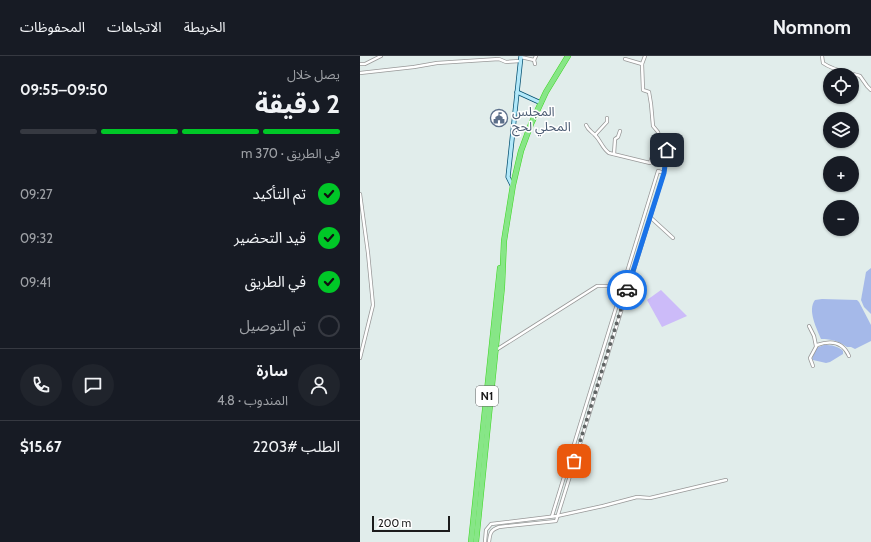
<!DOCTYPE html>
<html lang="ar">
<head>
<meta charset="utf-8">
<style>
	:root { --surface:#171b24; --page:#20242c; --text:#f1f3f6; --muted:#9ea1a6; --line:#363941; --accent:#00c727 }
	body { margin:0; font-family:Cabin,"Noto Sans Arabic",sans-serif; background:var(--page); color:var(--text); direction:rtl; height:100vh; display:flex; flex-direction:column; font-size:15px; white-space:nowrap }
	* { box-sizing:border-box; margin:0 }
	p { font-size:13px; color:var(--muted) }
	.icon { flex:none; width:22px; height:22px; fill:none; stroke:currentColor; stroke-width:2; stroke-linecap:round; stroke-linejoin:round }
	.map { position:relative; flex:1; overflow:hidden; direction:ltr }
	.side { display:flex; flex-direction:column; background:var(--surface); width:360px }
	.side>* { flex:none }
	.fabs { position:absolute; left:463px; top:12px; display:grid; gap:8px }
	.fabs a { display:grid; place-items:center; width:36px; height:36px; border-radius:50%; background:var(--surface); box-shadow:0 1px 3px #0004; font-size:20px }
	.scale { position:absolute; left:12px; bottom:10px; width:78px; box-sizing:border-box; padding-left:4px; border:2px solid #1b1b1b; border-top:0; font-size:11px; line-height:14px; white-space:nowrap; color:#1b1b1b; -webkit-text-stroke:3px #fff; paint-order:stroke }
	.pin { position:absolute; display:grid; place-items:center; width:34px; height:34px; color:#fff; margin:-17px; border-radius:8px; box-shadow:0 2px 6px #0006 }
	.courier { position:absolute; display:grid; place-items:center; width:40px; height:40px; margin:-20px; border:3px solid #1a73e8; border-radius:50%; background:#fff; color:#222; box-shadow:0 1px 5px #0007 }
	.head em { font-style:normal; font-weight:700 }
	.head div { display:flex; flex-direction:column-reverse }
	.head { display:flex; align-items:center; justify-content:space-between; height:68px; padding:0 20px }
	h1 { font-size:26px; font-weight:700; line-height:30px }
	.bar { display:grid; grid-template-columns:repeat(4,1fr); gap:6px 4px; align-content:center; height:48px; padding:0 20px }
	.bar i { height:5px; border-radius:3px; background:var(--line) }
	.bar .active { background:var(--accent) }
	.bar p { grid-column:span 4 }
	.line { display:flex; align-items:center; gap:10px; padding:0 20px; border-top:1px solid var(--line) }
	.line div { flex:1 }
	.round { display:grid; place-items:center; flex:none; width:42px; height:42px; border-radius:21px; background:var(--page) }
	ol { padding:0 20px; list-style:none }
	li { display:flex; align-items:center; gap:12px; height:44px }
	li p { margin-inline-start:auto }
	li .icon { padding:4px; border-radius:50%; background:var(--accent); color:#111; stroke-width:4 }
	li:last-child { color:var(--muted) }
	li i { width:22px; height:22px; border:2px solid var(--line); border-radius:50% }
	header { display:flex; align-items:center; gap:24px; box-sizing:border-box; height:56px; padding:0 20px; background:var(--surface); border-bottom:1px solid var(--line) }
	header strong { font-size:19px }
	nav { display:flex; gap:22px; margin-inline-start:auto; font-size:14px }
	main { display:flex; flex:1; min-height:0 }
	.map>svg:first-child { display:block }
	.grass { fill:#a5b9e9 }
	.park { fill:#ccbbf9 }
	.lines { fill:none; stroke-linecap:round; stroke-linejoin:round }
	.street-casing { stroke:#989898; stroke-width:4 }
	.secondary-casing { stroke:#045071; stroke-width:5 }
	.highway-casing { stroke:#3dd622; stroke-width:6 }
	.street { stroke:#fff; stroke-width:2.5 }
	.secondary { stroke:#b2e8f9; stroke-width:3.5 }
	.highway { stroke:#87e687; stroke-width:5 }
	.done { stroke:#606464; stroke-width:4; stroke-dasharray:0 7.2 }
	.route { stroke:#1a73e8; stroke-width:5 }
	.labels { text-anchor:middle; stroke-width:3; stroke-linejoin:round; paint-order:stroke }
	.shield { fill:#fff; stroke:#5f5f5f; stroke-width:1 }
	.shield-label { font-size:12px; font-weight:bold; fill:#1b1b1b }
	.service-label { font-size:13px; fill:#4e5e75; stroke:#fff; text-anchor:start }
</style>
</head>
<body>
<header>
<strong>Nomnom</strong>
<nav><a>الخريطة</a><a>الاتجاهات</a><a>المحفوظات</a></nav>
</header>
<main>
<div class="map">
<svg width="511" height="486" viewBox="0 0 511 486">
	<rect width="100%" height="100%" fill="#e1edeb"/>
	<g class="grass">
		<polygon points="511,212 511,258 504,251 501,244 506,216"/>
		<path d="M462,243L497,244L499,246L511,269V285L495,293L491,291H487C478,285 472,283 461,283C457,273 447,254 455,244Z"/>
		<path d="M464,289C472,289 478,290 483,295V298L470,306L466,307L453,304L452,303L456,292Z"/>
	</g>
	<polygon class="park" points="301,234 327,260 302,271 287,244"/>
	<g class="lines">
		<g class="street-casing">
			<g id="street">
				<path d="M462,0L463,7C474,15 488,16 500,20L507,30L511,34"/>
				<polyline points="161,1 174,4 175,8"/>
				<polyline points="265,3 282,8 285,0"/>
				<polyline points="174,4 176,0"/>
				<polyline points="0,8 5,8 21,0"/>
				<polyline points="0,17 54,11 77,7 139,3 146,6 160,5"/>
				<path d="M226,69C228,74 231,75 235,79C241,85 242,92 249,97L290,107L299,80L298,76L293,70L291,48L289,36L283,34L282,8"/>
				<polyline points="235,79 247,66 247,62"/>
				<polyline points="254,98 255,83 258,81 260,75"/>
				<polyline points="0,138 8,197 13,249 0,302"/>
				<polyline points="290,161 313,182"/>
				<polyline points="449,270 454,280 456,290"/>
				<polyline points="136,294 237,230 249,230 261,236"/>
				<path d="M453,310L450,302L457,289C471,284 483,286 489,300"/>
				<polyline points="192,460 298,115 304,117"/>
				<polyline points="125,486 126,474 131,468 197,460 243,450 277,441 290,442 366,424"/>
				<path d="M129,486C130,478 130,474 139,471L196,465L304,117L309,82"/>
			</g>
		</g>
		<g class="secondary-casing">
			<g id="secondary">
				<polyline points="157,36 181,47"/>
				<polyline points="152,129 148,121 161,0"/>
			</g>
		</g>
		<g class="highway-casing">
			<g id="highway">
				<polyline points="111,486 140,212"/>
				<polyline points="116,486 142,231 144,185 153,129 161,95 171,68 186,36 208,0"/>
			</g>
		</g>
		<use href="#street" class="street"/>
		<use href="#secondary" class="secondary"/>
		<use href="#highway" class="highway"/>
	</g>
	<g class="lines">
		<polyline class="done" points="214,405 267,234"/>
		<polyline class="route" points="267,234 304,117 307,94"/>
	</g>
	<defs>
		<g id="civic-ring" transform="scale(0.9)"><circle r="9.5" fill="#fff" stroke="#5c6f8a" stroke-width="1.5"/><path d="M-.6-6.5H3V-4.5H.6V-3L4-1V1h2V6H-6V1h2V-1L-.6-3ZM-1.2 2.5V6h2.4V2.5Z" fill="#5c6f8a"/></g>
	</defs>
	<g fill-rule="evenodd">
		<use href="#civic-ring" x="139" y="62"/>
	</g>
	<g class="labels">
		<rect class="shield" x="116" y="330" width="22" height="20" rx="3"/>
		<g class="shield-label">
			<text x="127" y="344">N1</text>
		</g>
		<g class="service-label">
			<text x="152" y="60">المجلس<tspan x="152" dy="15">المحلي لحج</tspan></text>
		</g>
	</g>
</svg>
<div class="fabs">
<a><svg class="icon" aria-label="locate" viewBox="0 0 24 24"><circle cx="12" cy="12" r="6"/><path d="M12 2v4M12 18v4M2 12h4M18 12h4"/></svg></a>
<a><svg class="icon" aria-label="layers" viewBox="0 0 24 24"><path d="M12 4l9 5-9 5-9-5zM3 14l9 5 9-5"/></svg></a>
<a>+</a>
<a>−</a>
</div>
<div class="scale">200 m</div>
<div class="pin" style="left:214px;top:405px;background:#ea580c"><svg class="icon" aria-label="bag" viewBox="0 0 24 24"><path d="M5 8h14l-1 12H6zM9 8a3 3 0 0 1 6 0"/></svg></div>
<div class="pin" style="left:307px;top:94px;background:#1f2937"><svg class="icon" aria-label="home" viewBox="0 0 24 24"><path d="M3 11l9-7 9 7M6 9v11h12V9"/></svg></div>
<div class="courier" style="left:267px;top:234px"><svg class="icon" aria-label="car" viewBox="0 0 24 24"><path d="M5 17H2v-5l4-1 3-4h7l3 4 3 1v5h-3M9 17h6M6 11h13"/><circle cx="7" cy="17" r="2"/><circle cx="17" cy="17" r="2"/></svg></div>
</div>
<section class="side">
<div class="head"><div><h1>2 دقيقة</h1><p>يصل خلال</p></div><em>09:50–09:55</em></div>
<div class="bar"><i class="active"></i><i class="active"></i><i class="active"></i><i></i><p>في الطريق · 370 m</p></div>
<ol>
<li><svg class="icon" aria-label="check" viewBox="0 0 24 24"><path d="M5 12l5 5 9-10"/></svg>تم التأكيد<p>09:27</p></li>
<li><svg class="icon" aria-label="check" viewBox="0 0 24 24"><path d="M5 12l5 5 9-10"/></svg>قيد التحضير<p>09:32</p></li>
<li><svg class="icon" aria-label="check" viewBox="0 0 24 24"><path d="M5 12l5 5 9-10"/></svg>في الطريق<p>09:41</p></li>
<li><i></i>تم التوصيل</li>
</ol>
<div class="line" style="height:72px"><a class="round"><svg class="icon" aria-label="person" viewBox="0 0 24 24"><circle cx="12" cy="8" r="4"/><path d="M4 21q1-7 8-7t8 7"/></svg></a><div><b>سارة</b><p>المندوب · 4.8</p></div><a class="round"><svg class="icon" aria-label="chat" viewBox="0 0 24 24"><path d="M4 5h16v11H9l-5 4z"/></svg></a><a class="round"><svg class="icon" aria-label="phone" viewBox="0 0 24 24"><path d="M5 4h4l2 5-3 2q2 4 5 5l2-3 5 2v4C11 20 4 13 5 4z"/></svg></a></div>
<div class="line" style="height:52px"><div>الطلب #2203</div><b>$15.67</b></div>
</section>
</main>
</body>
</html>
